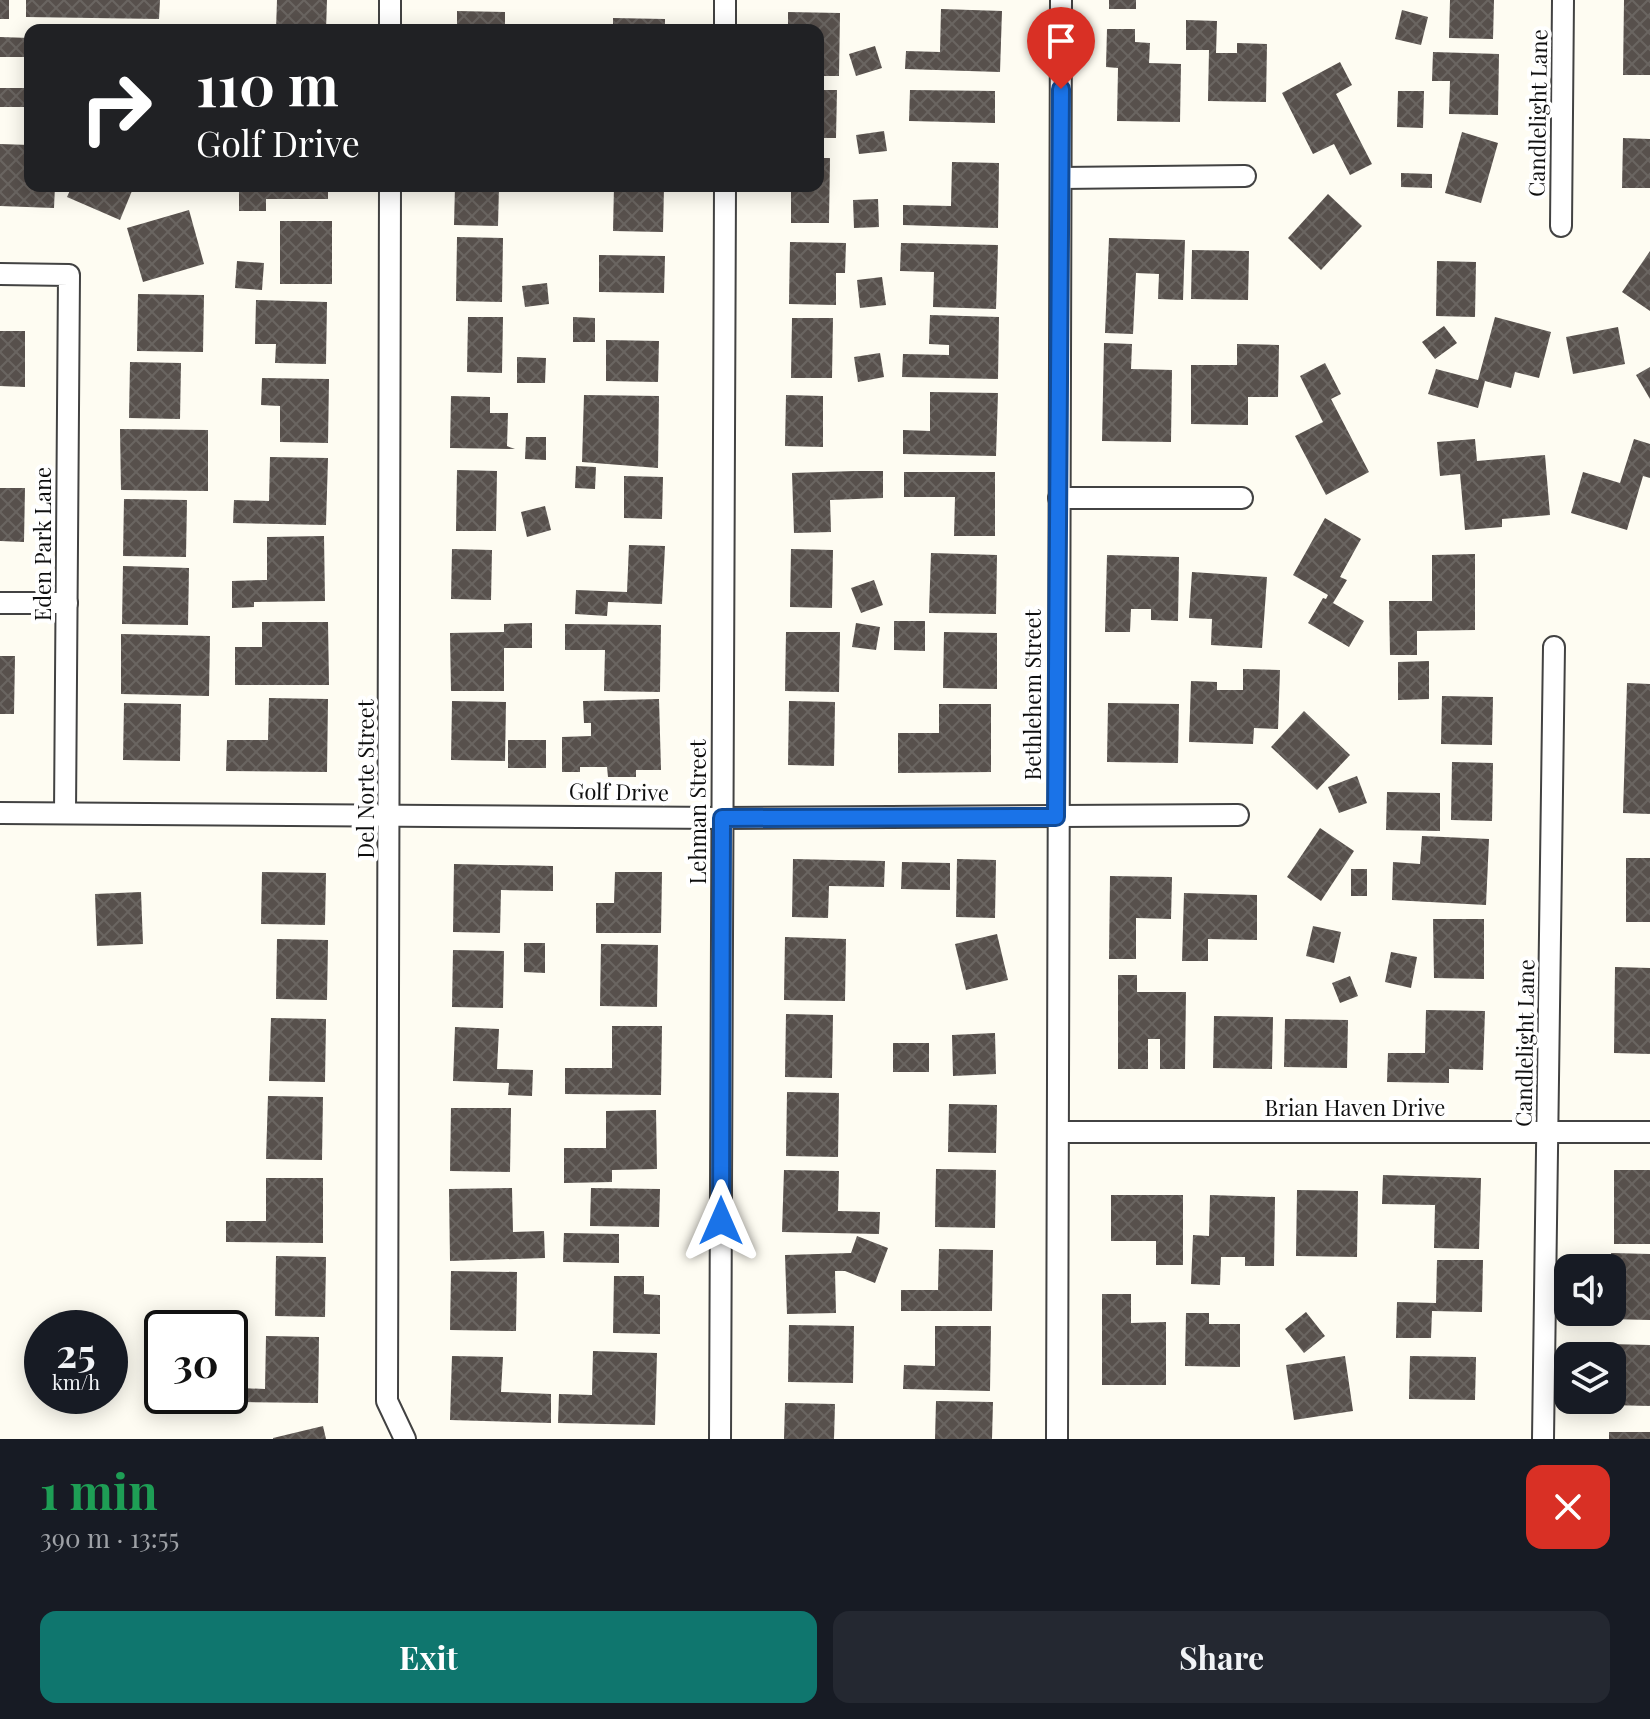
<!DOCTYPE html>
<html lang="en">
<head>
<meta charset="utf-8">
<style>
	body { margin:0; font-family:"Playfair Display",serif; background:#242831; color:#f1f3f6; height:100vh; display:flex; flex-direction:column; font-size:30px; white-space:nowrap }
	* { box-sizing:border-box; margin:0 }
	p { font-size:26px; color:#9ea1a6 }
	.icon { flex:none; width:44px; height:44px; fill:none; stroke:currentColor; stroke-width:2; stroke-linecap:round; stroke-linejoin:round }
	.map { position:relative; height:1439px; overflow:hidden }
	.side { display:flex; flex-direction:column; background:#171b24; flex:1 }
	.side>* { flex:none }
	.guide { position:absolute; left:24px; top:24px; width:800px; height:168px; border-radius:16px; box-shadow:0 4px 20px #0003; background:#202124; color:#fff; overflow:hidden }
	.fabs { position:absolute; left:1554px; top:1254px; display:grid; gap:16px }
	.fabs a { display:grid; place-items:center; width:72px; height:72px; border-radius:16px; background:#171b24; box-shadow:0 4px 20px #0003; font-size:40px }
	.speed { position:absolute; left:24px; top:1310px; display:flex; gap:16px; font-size:40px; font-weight:700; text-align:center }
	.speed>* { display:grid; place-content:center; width:104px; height:104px; border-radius:50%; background:#171b24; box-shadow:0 4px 20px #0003; line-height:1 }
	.speed small { font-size:20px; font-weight:400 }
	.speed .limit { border:4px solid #111; border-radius:12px; background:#fff; color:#111 }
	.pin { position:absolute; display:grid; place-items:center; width:68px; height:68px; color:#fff; margin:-82px -34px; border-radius:50% 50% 50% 0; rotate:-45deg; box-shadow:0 0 8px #0007 }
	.pin .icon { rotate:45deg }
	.me { position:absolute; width:88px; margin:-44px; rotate:0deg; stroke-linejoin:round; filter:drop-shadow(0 0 6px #0008) }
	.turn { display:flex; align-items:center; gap:28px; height:168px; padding:0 40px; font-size:36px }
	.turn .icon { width:104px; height:104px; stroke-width:2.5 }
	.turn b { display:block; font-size:56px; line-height:68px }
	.round { display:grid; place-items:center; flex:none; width:84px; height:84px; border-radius:16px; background:#242831 }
	.summary { display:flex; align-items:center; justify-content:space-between; height:136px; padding:0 40px }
	h1 { font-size:48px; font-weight:700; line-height:60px; color:#1e9e55 }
	.button { display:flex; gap:16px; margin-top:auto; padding:16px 40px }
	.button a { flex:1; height:92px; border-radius:16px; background:#0f766e; color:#fff; font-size:32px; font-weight:700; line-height:92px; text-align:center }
	.button a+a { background:#242831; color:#f1f3f6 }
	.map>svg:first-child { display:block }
	.building { fill:url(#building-cross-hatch) }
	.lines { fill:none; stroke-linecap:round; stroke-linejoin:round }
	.minor-casing { stroke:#424242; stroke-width:24 }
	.minor { stroke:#fff; stroke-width:20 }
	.route-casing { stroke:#114b97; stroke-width:20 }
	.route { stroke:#1a73e8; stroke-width:14 }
	.labels { text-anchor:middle; stroke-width:8; stroke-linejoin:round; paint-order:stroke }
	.street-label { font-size:22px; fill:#0f0f0f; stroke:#fff }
</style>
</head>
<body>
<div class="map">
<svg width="1650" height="1439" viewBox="0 0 1650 1439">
	<defs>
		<pattern id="building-cross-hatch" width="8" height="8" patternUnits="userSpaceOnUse" patternTransform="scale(2)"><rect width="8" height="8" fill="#57504c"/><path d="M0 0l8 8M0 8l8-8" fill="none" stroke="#6a6561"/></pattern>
	</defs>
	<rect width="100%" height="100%" fill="#fefcf2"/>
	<g class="building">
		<rect x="0" y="0" width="9" height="19"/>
		<polygon points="26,0 160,0 159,19 26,17"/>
		<polygon points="277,0 327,0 326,30 276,30"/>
		<rect x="1109" y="0" width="27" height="9"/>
		<polygon points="1450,0 1494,0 1493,39 1449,38"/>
		<polygon points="1624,0 1650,0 1650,75 1623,75"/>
		<polygon points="941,9 1002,11 1000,72 905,69 906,51 940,52"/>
		<polygon points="1402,10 1428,17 1421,45 1395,39"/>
		<polygon points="457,11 505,12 505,30 457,30"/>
		<polygon points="788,12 840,13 839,76 818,76 818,30 788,30"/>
		<polygon points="613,18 665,19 665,30 613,30"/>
		<polygon points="1186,20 1217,21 1216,53 1237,53 1237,43 1267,44 1266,102 1208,101 1209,50 1186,50"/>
		<polygon points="1107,29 1135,29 1135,42 1150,43 1149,63 1181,64 1180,122 1117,121 1118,68 1106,67"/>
		<polygon points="0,37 30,38 30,57 0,57"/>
		<polygon points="875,46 882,68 856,76 849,54"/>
		<polygon points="1433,52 1499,54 1498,115 1449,114 1450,81 1432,81"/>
		<polygon points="1340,62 1352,85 1336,94 1372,164 1350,175 1334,144 1313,154 1282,93"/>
		<rect x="0" y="88" width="30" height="19"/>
		<polygon points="818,90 837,90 836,138 818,138"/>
		<polygon points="910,90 995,91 995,123 909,121"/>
		<polygon points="1398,91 1424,91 1423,128 1397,127"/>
		<polygon points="884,131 887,151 859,154 856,135"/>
		<polygon points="1462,132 1498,143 1481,203 1445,193"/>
		<polygon points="1623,138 1650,139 1650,188 1622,188"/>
		<polygon points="0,144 30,145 30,186 55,186 54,208 0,206"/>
		<polygon points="818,158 830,158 829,223 791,223 791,186 818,186"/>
		<polygon points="952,162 999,163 998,228 903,225 903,205 951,206"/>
		<polygon points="1401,173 1432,174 1432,188 1401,187"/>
		<polygon points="72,186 134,186 120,220 67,197"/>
		<polygon points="239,186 328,186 328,199 266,199 266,211 239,211"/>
		<polygon points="455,186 499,186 498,226 454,225"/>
		<polygon points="614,186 664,186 663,232 613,231"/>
		<polygon points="1328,194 1362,226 1321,270 1288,238"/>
		<polygon points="878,199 879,227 854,228 853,200"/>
		<polygon points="189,210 204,264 143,282 127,228"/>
		<rect x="280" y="221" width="52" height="63"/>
		<polygon points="457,237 503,238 502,302 456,301"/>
		<polygon points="1109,238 1185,240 1183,300 1158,299 1159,274 1136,273 1133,334 1105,333"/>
		<polygon points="790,242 846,243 845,273 836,273 836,305 789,304"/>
		<polygon points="901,243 998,245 996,309 933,307 934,272 900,271"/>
		<polygon points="1192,250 1249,251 1248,300 1191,299"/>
		<polygon points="1650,251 1650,311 1622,292"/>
		<polygon points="599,255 665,256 664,293 599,292"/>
		<polygon points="237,261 264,263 262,290 235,288"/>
		<polygon points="1437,261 1476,262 1475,317 1436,316"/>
		<polygon points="882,277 886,305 860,308 857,280"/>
		<polygon points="547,283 549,304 525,307 522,286"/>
		<polygon points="138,294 204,295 203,352 137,351"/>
		<polygon points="256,300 327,302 326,364 275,363 276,344 255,344"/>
		<polygon points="930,315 999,317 998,379 902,377 903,354 949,355 949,345 929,344"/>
		<polygon points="468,317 503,317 502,373 467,372"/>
		<polygon points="573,317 595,318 595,342 573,342"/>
		<polygon points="1495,317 1551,332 1539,378 1515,372 1511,388 1485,381 1478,408 1428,394 1436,369 1478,380"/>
		<polygon points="792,318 833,318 832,378 791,378"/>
		<polygon points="1444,326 1457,343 1435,359 1422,342"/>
		<polygon points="1618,327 1625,364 1573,374 1566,337"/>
		<polygon points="0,331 25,331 25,387 0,386"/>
		<polygon points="606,340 659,341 658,382 606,381"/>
		<polygon points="1104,343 1132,344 1131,369 1172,370 1171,442 1102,441"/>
		<polygon points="1237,344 1279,345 1278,397 1248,397 1248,425 1191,424 1191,365 1237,365"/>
		<polygon points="880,353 884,377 858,382 854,357"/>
		<polygon points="517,357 546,358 545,383 517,383"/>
		<polygon points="130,362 181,363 180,419 129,418"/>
		<polygon points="1325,363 1341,394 1331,399 1369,472 1326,495 1295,436 1323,422 1300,376"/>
		<polygon points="1650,367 1650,399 1636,375"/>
		<polygon points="262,378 329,379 328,443 280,442 280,406 261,405"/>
		<polygon points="930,392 998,393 996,456 903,454 903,430 930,431"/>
		<polygon points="584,395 659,396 658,468 582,462"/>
		<polygon points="786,395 823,396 823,447 785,446"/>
		<polygon points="451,396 490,397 490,413 508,413 507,446 515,449 450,448"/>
		<polygon points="120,429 208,430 208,491 121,490"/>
		<polygon points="526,437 546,437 546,460 525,459"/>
		<polygon points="1475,439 1477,461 1545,455 1550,515 1502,519 1502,527 1465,530 1460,474 1440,476 1437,442"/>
		<polygon points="1634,439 1650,444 1650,478 1643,476 1627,530 1571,513 1583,472 1620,483"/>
		<polygon points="270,457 328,458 326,525 233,523 234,500 269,501"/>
		<polygon points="576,466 596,467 595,489 575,488"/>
		<polygon points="457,470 497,471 496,531 456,531"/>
		<polygon points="855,471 883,471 883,498 830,500 831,532 794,533 792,473"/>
		<polygon points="904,472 995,472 995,536 954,536 955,497 904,497"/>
		<polygon points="624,476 663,477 662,519 624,518"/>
		<polygon points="0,488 25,488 24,542 0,541"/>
		<polygon points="124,499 187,500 186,557 123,556"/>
		<polygon points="545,506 551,530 527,537 521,512"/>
		<polygon points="1325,518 1361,539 1340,577 1347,580 1333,603 1364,621 1349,647 1308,623 1323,598 1326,599 1328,595 1293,575"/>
		<polygon points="324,536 325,601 254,602 254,607 232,608 232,581 267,580 267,537"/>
		<polygon points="629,545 665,546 662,604 608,602 607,616 575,614 576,590 627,592"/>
		<polygon points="452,549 492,550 491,600 451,599"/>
		<polygon points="791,549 833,550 832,608 790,607"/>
		<polygon points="931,553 997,555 996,614 929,613"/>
		<polygon points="1475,554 1475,630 1417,631 1417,655 1390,655 1389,601 1432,601 1432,555"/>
		<polygon points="1107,555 1179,557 1178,621 1151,620 1151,609 1131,609 1130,632 1105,632"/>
		<polygon points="123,566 189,568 188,625 122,624"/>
		<polygon points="1192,572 1267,577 1262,648 1211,645 1212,619 1189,618"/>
		<polygon points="874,580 883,605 861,613 851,588"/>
		<polygon points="894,621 925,621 925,651 894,650"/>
		<polygon points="262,622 328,622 329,685 235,685 235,647 262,647"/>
		<polygon points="532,623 532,648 504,648 504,691 451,691 450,633 504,632 504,624"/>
		<polygon points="856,623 880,627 876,650 852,647"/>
		<polygon points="565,624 661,625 660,692 604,691 605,650 565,650"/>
		<polygon points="786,632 840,632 839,692 785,691"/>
		<polygon points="944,632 997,633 997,689 943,688"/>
		<polygon points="121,634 210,636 209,696 121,694"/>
		<polygon points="0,656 15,656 14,714 0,714"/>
		<polygon points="1429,661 1429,699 1398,700 1398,662"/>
		<polygon points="1243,669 1280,670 1278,729 1254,728 1253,744 1189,742 1191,681 1217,682 1217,690 1243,690"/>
		<polygon points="1627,683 1650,684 1650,814 1623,813"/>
		<polygon points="1442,696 1493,697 1492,745 1441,744"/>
		<polygon points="269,698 328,699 327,772 226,771 227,740 268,740"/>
		<polygon points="659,699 661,770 636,770 636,777 608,777 607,767 580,767 580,772 562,772 562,737 591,736 591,723 584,723 583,701"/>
		<polygon points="452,701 506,702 505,761 451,760"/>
		<polygon points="789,701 835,702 834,766 788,765"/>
		<polygon points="124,703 181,704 180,761 123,760"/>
		<polygon points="1108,703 1179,704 1178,763 1107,762"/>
		<polygon points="939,704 991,704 991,772 898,773 898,733 939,733"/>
		<polygon points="1304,711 1350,755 1317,790 1271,747"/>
		<rect x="508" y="740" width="38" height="28"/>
		<polygon points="1452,762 1493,763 1492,821 1451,820"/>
		<polygon points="1357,776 1367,803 1339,813 1328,787"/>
		<polygon points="1387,792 1440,793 1440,831 1386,830"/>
		<polygon points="1320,828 1354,851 1321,901 1287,877"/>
		<polygon points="1422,836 1489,839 1486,905 1392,900 1393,862 1420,864"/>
		<rect x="1626" y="858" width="24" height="64"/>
		<polygon points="793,859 885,861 884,887 829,886 828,918 792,917"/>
		<polygon points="957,859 996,860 995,918 956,917"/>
		<polygon points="902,862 950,863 950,890 901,889"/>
		<polygon points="454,864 553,866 553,891 501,890 500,933 453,932"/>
		<rect x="1351" y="869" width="16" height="27"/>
		<polygon points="262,872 326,873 325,925 261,924"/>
		<polygon points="615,872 662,872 661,933 596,933 596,903 614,903"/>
		<polygon points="1110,876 1172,877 1171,919 1136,918 1136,959 1109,959"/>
		<polygon points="141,892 143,944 97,946 95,894"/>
		<polygon points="1184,893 1257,895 1257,940 1208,939 1208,961 1182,961"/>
		<polygon points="1433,919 1484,919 1484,979 1434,978"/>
		<polygon points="1313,926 1341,932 1334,963 1306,956"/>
		<polygon points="997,934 1008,980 966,990 955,944"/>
		<polygon points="785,937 846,939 845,1001 784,1000"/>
		<polygon points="277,939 328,940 327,1000 276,999"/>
		<polygon points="524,943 545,943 545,973 524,972"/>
		<polygon points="601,944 658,945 657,1007 600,1006"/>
		<polygon points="453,950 504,951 503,1008 452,1007"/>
		<polygon points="1391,952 1417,957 1411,988 1385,982"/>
		<polygon points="1615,967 1650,968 1650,1054 1614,1053"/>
		<polygon points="1118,975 1137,975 1137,992 1186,992 1185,1069 1160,1069 1160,1039 1148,1039 1148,1069 1118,1069"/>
		<polygon points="1350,976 1358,996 1340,1003 1332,983"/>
		<polygon points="1426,1010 1485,1011 1483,1070 1449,1069 1449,1083 1387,1082 1388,1053 1425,1053"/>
		<polygon points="786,1014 833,1015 832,1078 785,1077"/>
		<polygon points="1214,1016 1273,1017 1272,1069 1213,1068"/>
		<polygon points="271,1018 326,1019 325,1082 269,1081"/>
		<polygon points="1285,1019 1348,1020 1347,1068 1284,1067"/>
		<polygon points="612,1026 662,1026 661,1095 565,1094 565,1068 612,1068"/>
		<polygon points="455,1027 499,1029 497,1069 533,1070 532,1096 508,1095 509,1083 453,1081"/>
		<polygon points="995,1033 996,1074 953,1076 952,1035"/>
		<rect x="893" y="1043" width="36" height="29"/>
		<polygon points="787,1092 839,1093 838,1157 786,1156"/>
		<polygon points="268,1096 323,1097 322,1160 266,1159"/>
		<polygon points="949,1104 997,1105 996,1153 948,1152"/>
		<polygon points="451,1108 511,1108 510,1172 450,1171"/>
		<polygon points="656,1110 657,1169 612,1170 612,1182 564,1183 564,1148 606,1148 606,1111"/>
		<polygon points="936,1169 996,1170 995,1228 935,1227"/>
		<polygon points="784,1170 839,1171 838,1211 880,1212 879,1234 782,1232"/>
		<rect x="1614" y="1170" width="36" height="74"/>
		<polygon points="1383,1175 1481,1178 1479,1249 1434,1248 1435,1205 1382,1204"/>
		<polygon points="266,1178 323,1178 323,1243 226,1242 226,1221 266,1221"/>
		<polygon points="512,1188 513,1232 544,1231 545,1258 450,1261 449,1189"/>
		<polygon points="591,1188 660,1189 659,1227 590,1226"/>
		<polygon points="1297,1190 1358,1191 1357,1257 1296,1256"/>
		<polygon points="1111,1195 1183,1195 1183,1265 1156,1265 1156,1241 1111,1241"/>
		<polygon points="1210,1195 1275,1197 1274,1266 1245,1266 1245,1257 1221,1257 1220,1285 1191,1284 1193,1235 1209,1236"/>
		<polygon points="564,1233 619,1234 619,1263 563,1262"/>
		<polygon points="857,1236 888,1248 875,1283 845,1271 835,1271 836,1313 787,1314 785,1255 851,1253"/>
		<polygon points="939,1249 993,1250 992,1311 901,1311 901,1290 938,1290"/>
		<polygon points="1611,1253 1650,1254 1650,1320 1610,1319"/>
		<polygon points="276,1256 326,1257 325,1317 275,1316"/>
		<polygon points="1437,1260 1483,1260 1482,1312 1432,1311 1431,1338 1396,1338 1397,1302 1436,1303"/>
		<polygon points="451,1271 517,1272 516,1331 450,1330"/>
		<polygon points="614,1276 644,1276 644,1294 660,1295 660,1334 613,1333"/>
		<polygon points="1102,1294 1131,1294 1131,1323 1166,1322 1166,1385 1102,1385"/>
		<polygon points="1306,1312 1325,1336 1304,1353 1285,1329"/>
		<polygon points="1186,1313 1209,1313 1209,1324 1240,1324 1240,1367 1185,1366"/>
		<polygon points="789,1325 854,1326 853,1383 788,1382"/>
		<polygon points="935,1326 991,1326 990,1391 903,1389 904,1365 935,1366"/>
		<polygon points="266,1336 319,1337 318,1403 241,1402 241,1388 265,1389"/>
		<polygon points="1609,1344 1650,1345 1650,1406 1608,1405 1608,1400 1612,1400"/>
		<polygon points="593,1351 657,1353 655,1425 558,1423 559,1394 592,1395"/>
		<polygon points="452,1356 503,1357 501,1392 551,1394 551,1423 450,1420"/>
		<polygon points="1345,1356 1353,1411 1294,1420 1286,1365"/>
		<polygon points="1410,1356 1476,1357 1475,1400 1409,1399"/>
		<polygon points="936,1401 993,1402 992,1439 935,1439"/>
		<polygon points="785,1403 835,1404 834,1439 784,1439"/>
		<polygon points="323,1426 326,1439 273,1439 273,1438"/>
		<rect x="1609" y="1432" width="41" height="7"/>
	</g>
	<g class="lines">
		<defs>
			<g id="minor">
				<polyline points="390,30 390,0"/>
				<polyline points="725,30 725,0"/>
				<polyline points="1061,178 1245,176"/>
				<polyline points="390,186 387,1401 405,1439"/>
				<polyline points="1561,226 1563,0"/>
				<polyline points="0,274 69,275 65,813"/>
				<polyline points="1059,498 1242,498"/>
				<polyline points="0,603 67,603"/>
				<polyline points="0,813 722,818 1238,815"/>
				<polyline points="1060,1132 1650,1132"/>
				<polyline points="720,1439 725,186"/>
				<polyline points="1057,1439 1061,0"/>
				<polyline points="1543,1439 1554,647"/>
			</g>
		</defs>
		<use href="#minor" class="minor-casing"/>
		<use href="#minor" class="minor"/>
	</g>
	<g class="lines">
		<defs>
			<polyline id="route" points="721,1221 722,818 1056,817 1061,89"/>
		</defs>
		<use href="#route" class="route-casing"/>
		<use href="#route" class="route"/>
	</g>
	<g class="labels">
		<g class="street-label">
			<text transform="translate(1538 113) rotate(-89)" y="8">Candlelight Lane</text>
			<text transform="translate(43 544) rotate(-90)" y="8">Eden Park Lane</text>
			<text transform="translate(1033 695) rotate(-90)" y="8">Bethlehem Street</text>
			<text transform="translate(366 779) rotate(-90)" y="8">Del Norte Street</text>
			<text transform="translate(619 792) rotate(1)" y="8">Golf Drive</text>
			<text transform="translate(698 812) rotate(-90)" y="8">Lehman Street</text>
			<text transform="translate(1525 1043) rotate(-89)" y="8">Candlelight Lane</text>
			<text x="1355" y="1116">Brian Haven Drive</text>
		</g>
	</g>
</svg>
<div class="fabs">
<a><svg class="icon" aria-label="sound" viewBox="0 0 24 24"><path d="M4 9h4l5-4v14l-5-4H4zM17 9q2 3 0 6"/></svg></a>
<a><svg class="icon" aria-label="layers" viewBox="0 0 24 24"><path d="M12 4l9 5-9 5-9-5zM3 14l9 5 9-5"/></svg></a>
</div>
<div class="speed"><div>25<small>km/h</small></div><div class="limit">30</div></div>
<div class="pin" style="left:1061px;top:89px;background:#d93025"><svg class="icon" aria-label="arrive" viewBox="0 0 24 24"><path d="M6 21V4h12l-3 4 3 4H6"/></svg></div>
<svg class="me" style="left:721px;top:1221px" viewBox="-20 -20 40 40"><path d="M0-17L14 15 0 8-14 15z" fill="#1a73e8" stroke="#fff" stroke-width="4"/></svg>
<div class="guide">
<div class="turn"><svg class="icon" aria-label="right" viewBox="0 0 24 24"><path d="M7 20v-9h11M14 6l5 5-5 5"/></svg><div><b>110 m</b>Golf Drive</div></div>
</div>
</div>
<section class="side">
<div class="summary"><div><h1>1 min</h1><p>390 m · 13:55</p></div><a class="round" style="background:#d93025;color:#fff"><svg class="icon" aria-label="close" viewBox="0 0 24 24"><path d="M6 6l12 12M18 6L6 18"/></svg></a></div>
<div class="button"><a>Exit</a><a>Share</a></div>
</section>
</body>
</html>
